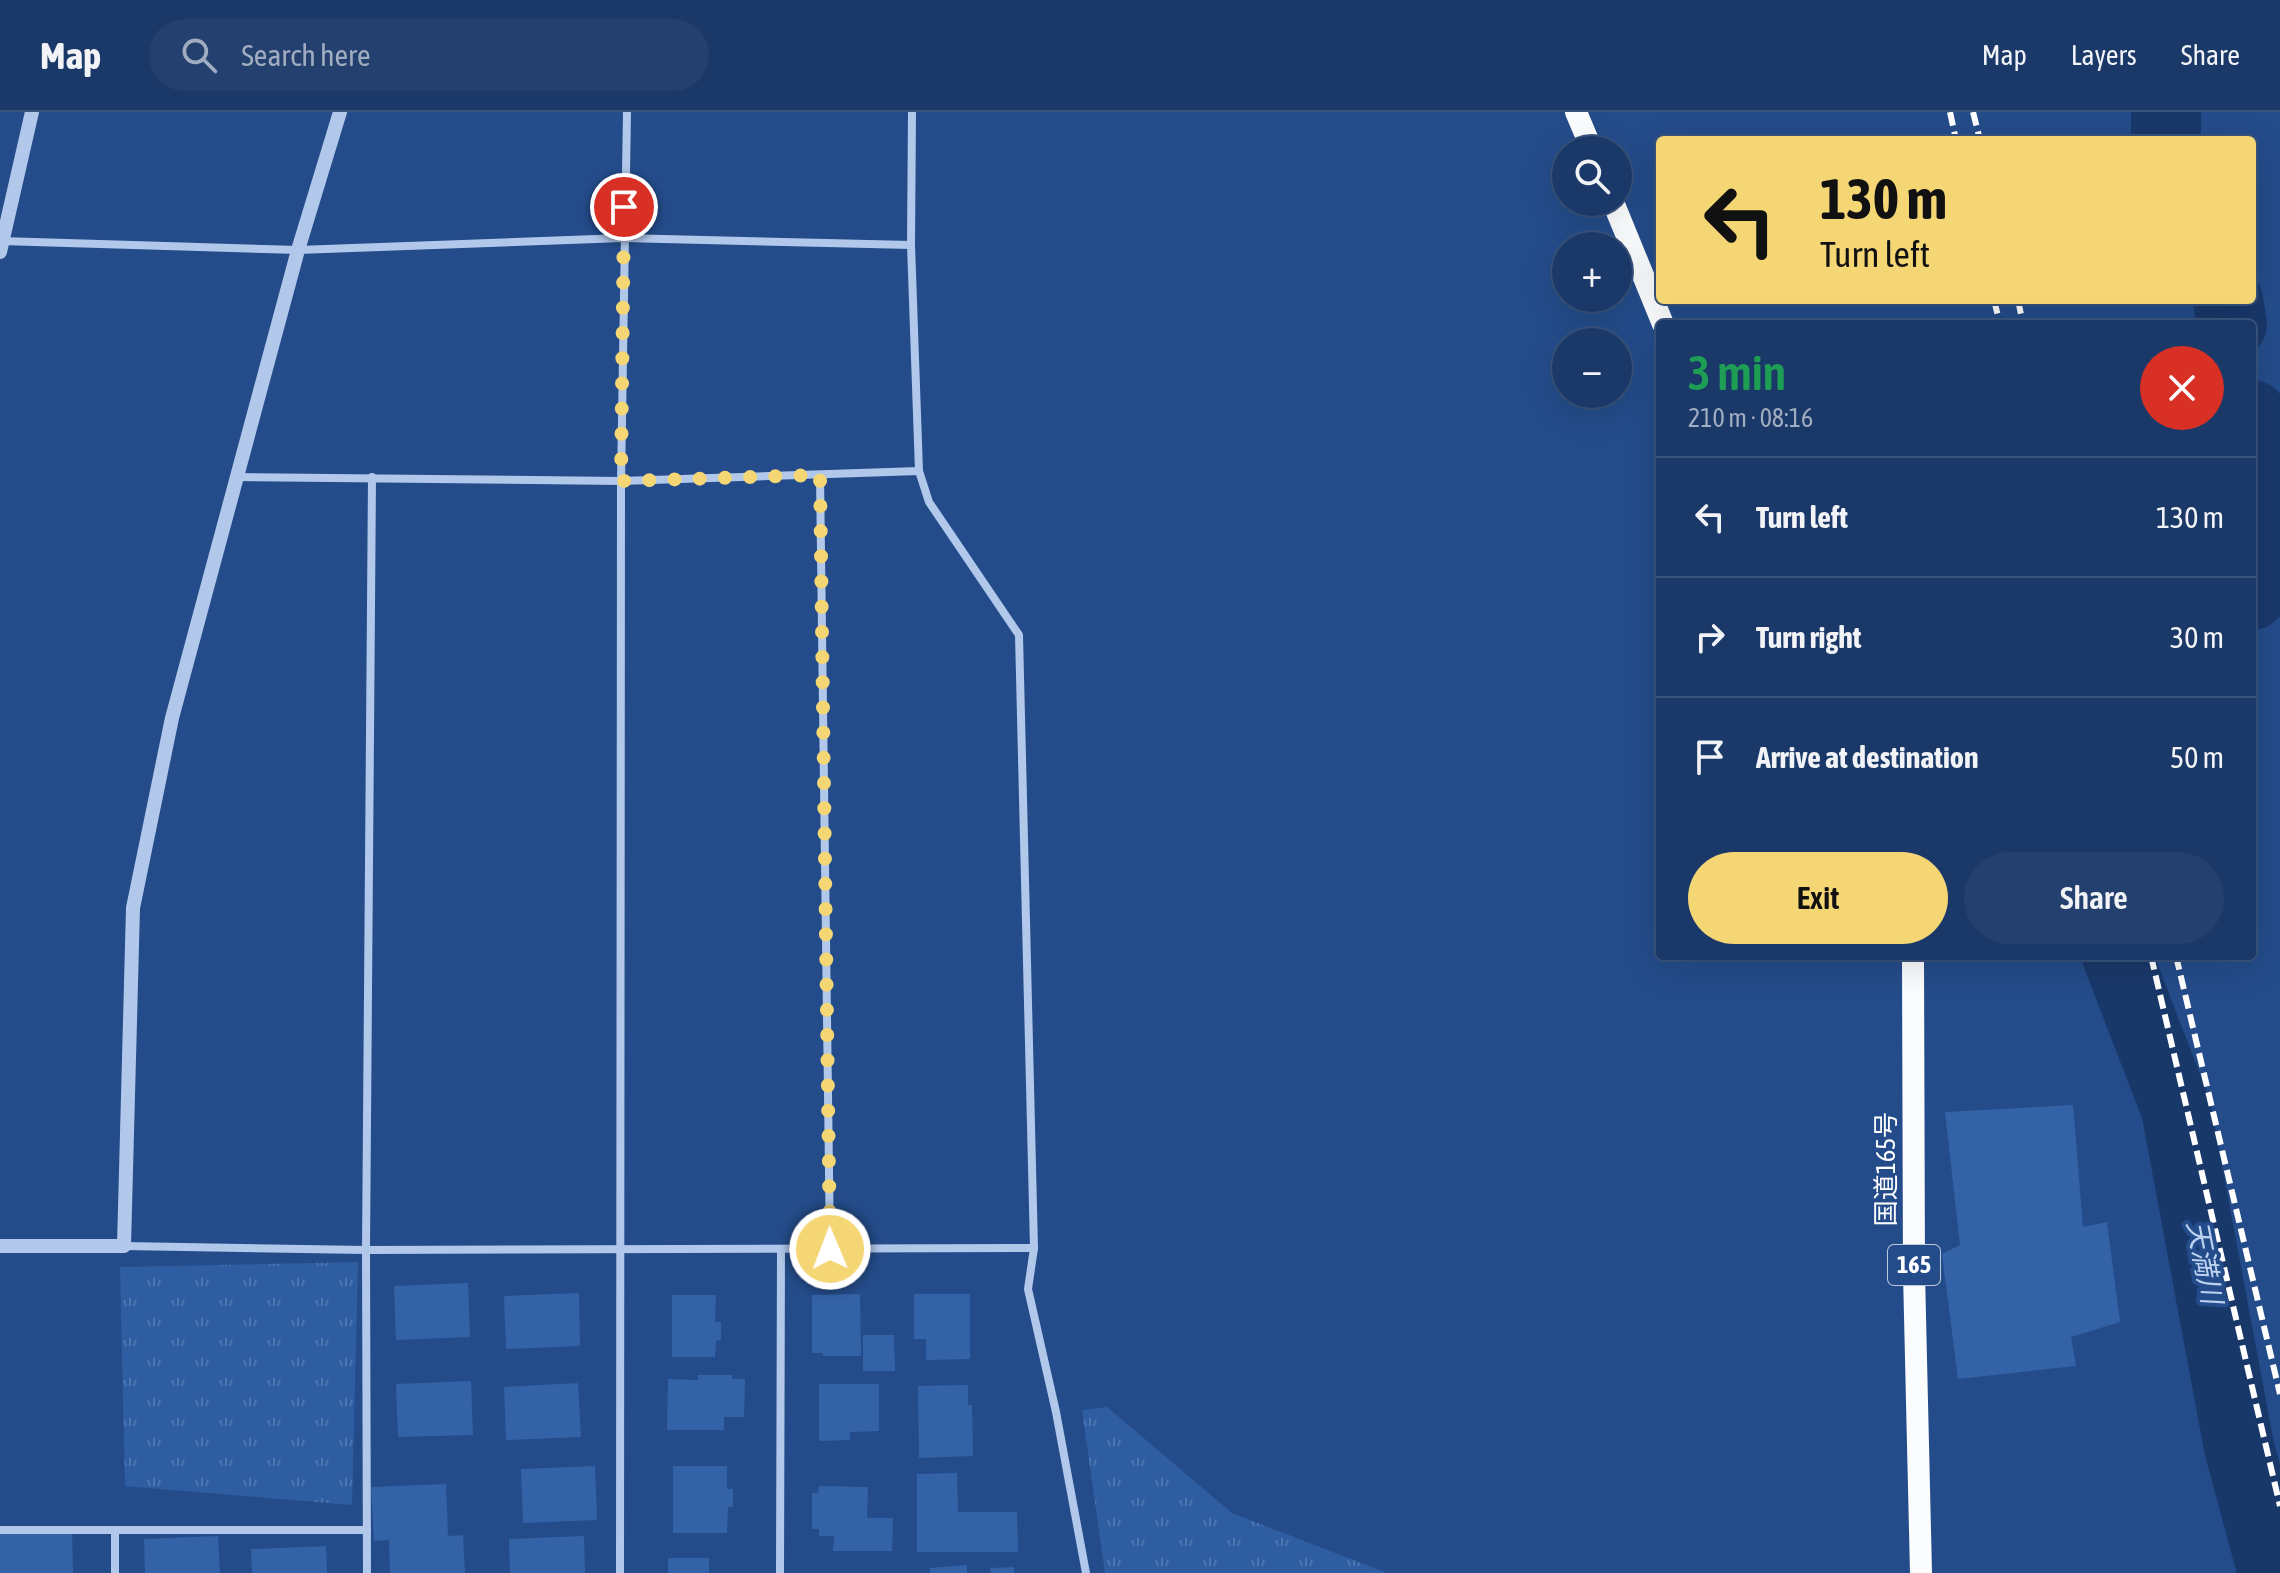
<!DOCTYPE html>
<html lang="en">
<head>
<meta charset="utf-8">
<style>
	body { margin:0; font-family:"Asap Condensed","Noto Sans JP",sans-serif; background:#24406e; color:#f1f3f6; height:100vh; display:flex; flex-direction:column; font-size:30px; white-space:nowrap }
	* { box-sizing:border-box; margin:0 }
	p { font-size:26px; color:#a0acc0 }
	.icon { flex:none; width:44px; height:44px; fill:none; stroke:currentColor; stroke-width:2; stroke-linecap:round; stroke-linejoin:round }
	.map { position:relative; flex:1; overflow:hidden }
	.sheet { position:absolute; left:1656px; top:208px; width:600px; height:640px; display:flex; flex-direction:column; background:#1b3968; border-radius:8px; box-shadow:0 8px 32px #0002,0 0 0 2px #39537c }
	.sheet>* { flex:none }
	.top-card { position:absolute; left:1656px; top:24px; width:600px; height:168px; border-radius:8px; box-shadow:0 8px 32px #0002,0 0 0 2px #39537c; background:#f5d675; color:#111; overflow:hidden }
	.controls { position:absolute; left:1552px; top:24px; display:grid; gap:16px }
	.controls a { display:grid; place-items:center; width:80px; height:80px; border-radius:50%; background:#1b3968; box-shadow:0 8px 32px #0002,0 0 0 2px #39537c; font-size:40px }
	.pin { position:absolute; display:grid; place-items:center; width:68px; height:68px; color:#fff; margin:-34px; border:4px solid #fff; border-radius:50%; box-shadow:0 2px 8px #0007 }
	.me { position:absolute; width:88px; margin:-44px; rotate:359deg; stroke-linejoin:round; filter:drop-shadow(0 0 6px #0008) }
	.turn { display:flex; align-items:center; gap:28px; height:168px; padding:0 32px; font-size:36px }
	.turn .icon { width:104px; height:104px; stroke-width:2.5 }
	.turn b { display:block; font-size:56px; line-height:68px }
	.round { display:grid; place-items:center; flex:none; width:84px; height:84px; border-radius:42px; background:#24406e }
	.summary { display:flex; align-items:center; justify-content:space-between; height:136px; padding:0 32px }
	h1 { font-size:48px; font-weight:600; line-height:60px; color:#1e9e55 }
	.primary-button { display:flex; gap:16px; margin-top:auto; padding:16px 32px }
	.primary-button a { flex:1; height:92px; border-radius:48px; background:#f5d675; color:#111; font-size:32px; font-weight:600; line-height:92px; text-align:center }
	.primary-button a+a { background:#24406e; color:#f1f3f6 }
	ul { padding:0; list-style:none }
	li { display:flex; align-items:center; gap:24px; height:120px; padding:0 32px; border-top:2px solid #39537c }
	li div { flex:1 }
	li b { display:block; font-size:30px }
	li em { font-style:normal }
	header { display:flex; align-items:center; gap:48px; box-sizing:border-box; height:112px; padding:0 40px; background:#1b3968; border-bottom:2px solid #39537c }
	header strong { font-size:38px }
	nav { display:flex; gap:44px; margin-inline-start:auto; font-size:28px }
	.search { width:560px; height:72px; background:#24406e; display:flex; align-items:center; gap:20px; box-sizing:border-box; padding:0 28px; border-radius:44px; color:#a0acc0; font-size:30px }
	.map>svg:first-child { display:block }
	.park { fill:url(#park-tufts) }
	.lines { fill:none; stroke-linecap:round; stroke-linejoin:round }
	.river { stroke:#19386a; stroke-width:70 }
	.building { fill:#3462a7 }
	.minor { stroke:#b1c8ea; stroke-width:8 }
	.tertiary { stroke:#b1c8ea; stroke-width:14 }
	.trunk { stroke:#fafcfe; stroke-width:22 }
	.rail { stroke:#fff; stroke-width:6; stroke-dasharray:14 6; stroke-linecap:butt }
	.route { stroke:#f5d675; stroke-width:14; stroke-dasharray:0 25.2 }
	.labels { text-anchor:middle; stroke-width:8; stroke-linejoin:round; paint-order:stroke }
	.shield { fill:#244c8a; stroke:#bdc9dc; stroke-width:2 }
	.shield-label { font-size:24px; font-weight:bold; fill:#fff }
	.street-label { font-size:26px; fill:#fff; stroke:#244c8a }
	.water-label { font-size:28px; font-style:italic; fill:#bdd2f1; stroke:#244c8a }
</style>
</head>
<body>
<header>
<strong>Map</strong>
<div class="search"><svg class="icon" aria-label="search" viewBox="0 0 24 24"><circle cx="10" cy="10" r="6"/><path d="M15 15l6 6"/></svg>Search here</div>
<nav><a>Map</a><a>Layers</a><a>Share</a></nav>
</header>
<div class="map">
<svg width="2280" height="1461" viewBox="0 0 2280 1461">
	<defs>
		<pattern id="park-tufts" width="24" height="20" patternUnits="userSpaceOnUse" patternTransform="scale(2)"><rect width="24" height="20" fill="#2e5da2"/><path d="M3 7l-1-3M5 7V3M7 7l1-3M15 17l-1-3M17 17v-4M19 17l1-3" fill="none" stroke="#4d75b0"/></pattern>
	</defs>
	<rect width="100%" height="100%" fill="#244c8a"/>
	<g class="park">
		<polygon points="358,1150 352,1393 125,1374 120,1155"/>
		<polygon points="1107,1295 1232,1401 1387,1461 1105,1461 1082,1298"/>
	</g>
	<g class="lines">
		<g class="river">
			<polyline points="2166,0 2166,28"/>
			<polyline points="2228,188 2232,212"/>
			<polyline points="2252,303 2262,327 2266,405 2252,483"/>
			<polyline points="2117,844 2176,997 2239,1335 2273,1461"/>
		</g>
	</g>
	<g class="building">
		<polygon points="2073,993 2083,1115 2107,1110 2120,1210 2071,1225 2076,1254 1958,1267 1942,1142 1960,1133 1945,1000"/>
		<polygon points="468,1171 470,1225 396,1228 394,1174"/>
		<polygon points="579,1181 580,1234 506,1237 504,1184"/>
		<polygon points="860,1182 861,1244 823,1244 823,1241 812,1241 812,1183"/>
		<polygon points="914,1182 970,1182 970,1247 926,1248 926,1227 914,1227"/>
		<polygon points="672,1183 716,1183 715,1210 721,1210 721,1228 716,1229 715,1245 672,1245"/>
		<polygon points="863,1223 894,1223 895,1259 863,1259"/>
		<polygon points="698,1263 733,1263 732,1267 745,1267 744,1305 724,1305 724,1318 667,1318 668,1267 698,1268"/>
		<polygon points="471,1269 473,1323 398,1325 396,1272"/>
		<polygon points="578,1271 581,1325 506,1328 504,1275"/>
		<polygon points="819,1272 879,1272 879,1319 850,1320 850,1328 819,1329"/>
		<polygon points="968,1273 968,1293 972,1293 973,1344 919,1346 918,1274"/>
		<polygon points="595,1354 597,1408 523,1411 521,1357"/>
		<polygon points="673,1354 727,1354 727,1377 733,1377 733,1395 728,1395 727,1421 673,1421"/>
		<polygon points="957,1361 958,1400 1017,1400 1018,1440 917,1440 917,1362"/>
		<polygon points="446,1372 448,1424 463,1423 465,1461 390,1461 389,1428 374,1429 371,1375"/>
		<polygon points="819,1374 868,1375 867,1406 893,1406 892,1439 833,1439 834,1424 819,1424 819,1417 812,1417 812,1381 818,1381"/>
		<polygon points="72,1420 73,1461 0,1461 0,1422"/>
		<polygon points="218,1424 220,1461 145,1461 144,1427"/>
		<polygon points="584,1424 585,1461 510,1461 509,1427"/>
		<polygon points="326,1434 327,1461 252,1461 251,1437"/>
		<rect x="668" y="1446" width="41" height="15"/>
		<polygon points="967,1453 967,1461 930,1461 930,1456"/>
		<polygon points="1014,1455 1014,1461 991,1461 990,1456"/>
	</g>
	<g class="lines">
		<g class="minor">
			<polyline points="912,0 911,133 919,359 929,390 1019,523 1034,1136 1028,1177 1056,1300 1086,1461"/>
			<polyline points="1,129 298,138 623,126 911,133"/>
			<polyline points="820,363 830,1137"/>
			<polyline points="238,365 621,369 919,359"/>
			<polyline points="124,1134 366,1138 1034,1136"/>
			<polyline points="0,1418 367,1418"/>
			<polyline points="115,1461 115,1418"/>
			<polyline points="367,1461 366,1138 372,365"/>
			<polyline points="620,1461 621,369 627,0"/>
			<polyline points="780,1461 781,1139"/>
		</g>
		<g class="tertiary">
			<polyline points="0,140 32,0"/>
			<polyline points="0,1134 124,1134 133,796 172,606 298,138 340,0"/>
		</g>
		<g class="trunk">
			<polyline points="1576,0 1592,38"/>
			<polyline points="1613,90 1663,212"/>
			<polyline points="1913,844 1914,1161 1921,1461"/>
		</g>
		<g class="rail">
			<polyline points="1950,0 1956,28"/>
			<polyline points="1973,0 1980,28"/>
			<polyline points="1994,188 2000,212"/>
			<polyline points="2018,188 2023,212"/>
			<polyline points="2151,844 2280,1394"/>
			<polyline points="2176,844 2280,1282"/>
		</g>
	</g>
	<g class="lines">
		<polyline class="route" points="624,95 621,369 820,363 830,1137"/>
	</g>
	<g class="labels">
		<rect class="shield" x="1888" y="1133" width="52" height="40" rx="6"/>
		<g class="shield-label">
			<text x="1914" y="1161">165</text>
		</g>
		<g class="street-label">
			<text transform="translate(1886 1057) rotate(-90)" y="9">国道165号</text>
		</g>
		<g class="water-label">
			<text transform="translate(2205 1150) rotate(79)" y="10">天満川</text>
		</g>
	</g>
</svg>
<div class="controls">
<a><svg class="icon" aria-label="search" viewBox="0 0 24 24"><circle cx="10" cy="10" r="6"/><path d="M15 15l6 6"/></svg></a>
<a>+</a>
<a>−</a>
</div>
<div class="pin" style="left:624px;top:95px;background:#d93025"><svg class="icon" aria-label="arrive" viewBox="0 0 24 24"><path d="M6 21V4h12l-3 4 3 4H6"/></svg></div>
<svg class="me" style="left:830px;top:1137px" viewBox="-20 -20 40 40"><circle r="17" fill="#f5d675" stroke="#fff" stroke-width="3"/><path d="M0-11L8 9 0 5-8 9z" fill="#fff"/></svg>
<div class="top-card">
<div class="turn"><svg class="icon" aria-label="left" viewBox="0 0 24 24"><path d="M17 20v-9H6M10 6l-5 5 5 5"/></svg><div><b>130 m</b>Turn left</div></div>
</div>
<section class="sheet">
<div class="summary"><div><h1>3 min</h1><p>210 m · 08:16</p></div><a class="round" style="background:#d93025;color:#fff"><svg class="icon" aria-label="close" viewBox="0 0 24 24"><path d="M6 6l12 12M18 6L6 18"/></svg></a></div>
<ul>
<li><svg class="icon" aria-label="left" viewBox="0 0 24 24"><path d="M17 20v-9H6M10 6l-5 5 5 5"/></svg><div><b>Turn left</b></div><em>130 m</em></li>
<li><svg class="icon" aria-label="right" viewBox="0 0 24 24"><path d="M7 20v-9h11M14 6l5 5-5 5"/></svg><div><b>Turn right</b></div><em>30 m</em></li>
<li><svg class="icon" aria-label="arrive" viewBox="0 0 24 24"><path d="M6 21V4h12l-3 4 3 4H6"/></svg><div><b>Arrive at destination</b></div><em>50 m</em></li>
</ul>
<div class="primary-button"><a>Exit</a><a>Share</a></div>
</section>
</div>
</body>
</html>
